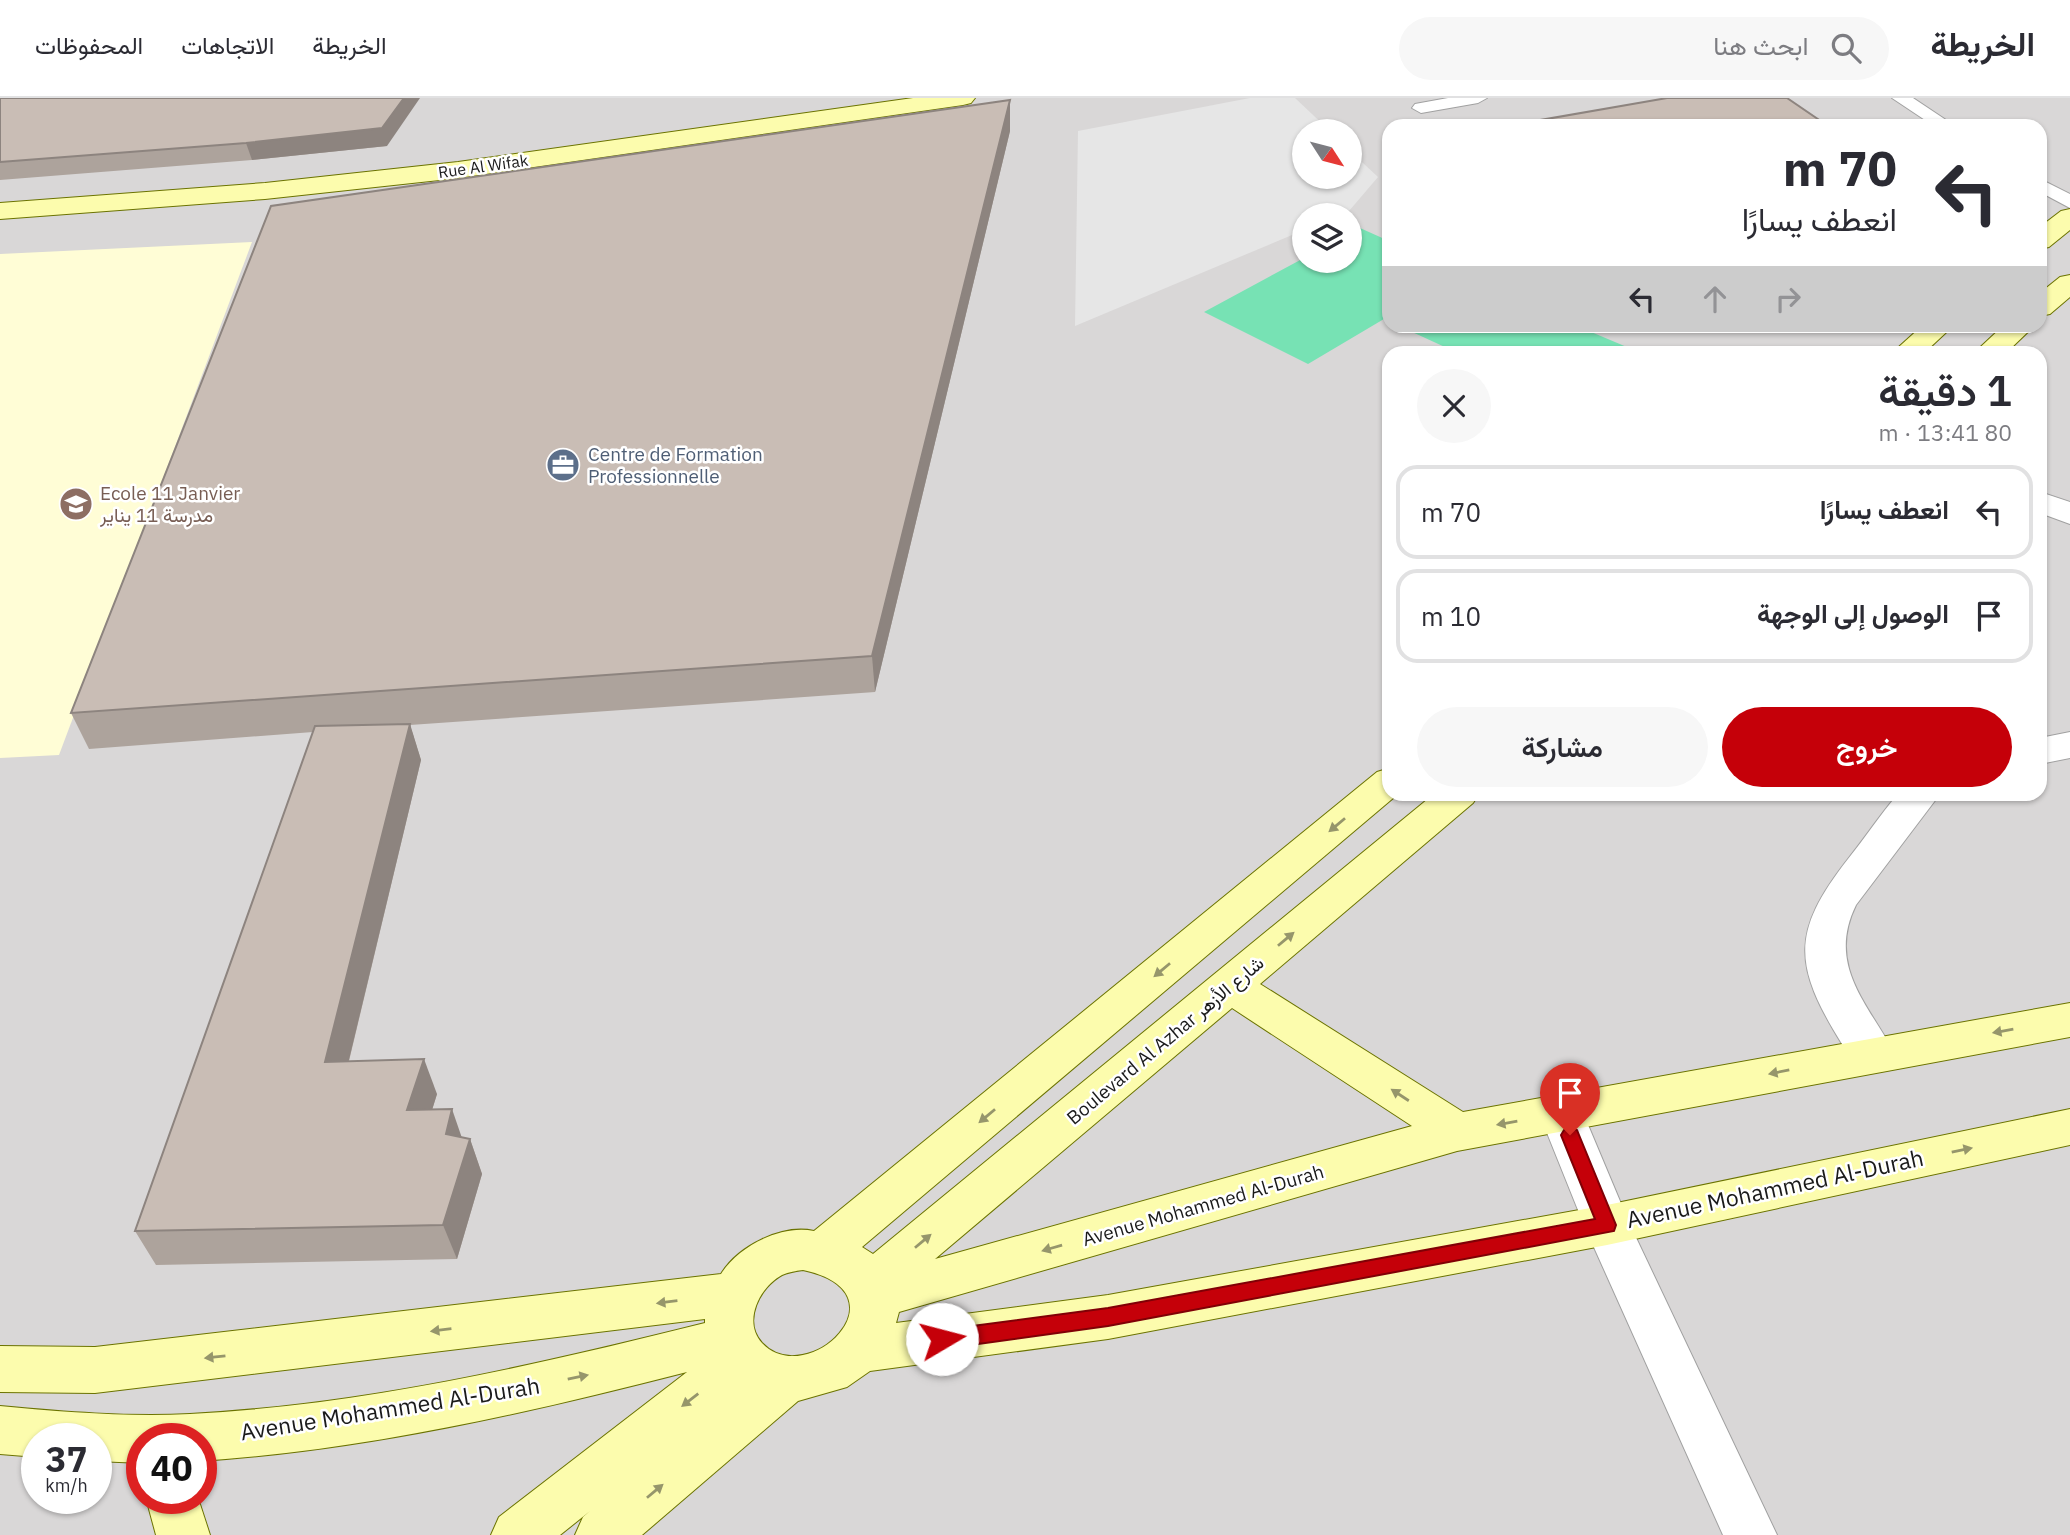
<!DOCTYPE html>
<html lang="ar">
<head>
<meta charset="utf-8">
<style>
	body { margin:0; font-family:"IBM Plex Sans",Vazirmatn,sans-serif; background:#f7f7f7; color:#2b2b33; direction:rtl; height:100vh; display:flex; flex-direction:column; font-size:26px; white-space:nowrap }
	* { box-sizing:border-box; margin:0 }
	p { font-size:23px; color:#7c7c81 }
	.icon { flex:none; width:38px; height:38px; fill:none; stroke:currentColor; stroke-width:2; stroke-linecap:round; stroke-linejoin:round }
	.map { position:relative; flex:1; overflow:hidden; direction:ltr }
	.sheet { position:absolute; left:1382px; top:248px; width:665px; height:455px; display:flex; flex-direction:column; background:#fff; border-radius:21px; box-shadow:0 2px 5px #0004; direction:rtl }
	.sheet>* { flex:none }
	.top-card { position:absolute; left:1382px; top:21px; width:665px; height:214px; border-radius:21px; box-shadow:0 2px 5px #0004; direction:rtl; background:#fff; color:#2b2b33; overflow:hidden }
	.needle { width:46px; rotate:126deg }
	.fabs { position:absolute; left:1292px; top:21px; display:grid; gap:14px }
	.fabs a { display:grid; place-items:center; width:70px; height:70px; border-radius:50%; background:#fff; box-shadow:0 2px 5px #0004; font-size:35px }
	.speed { position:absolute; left:21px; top:1325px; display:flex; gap:14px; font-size:35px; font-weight:700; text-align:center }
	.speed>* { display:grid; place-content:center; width:91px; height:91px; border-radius:50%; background:#fff; box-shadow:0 2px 5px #0004; line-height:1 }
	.speed small { font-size:18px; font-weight:400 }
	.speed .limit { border:10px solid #d22; background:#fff; color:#111 }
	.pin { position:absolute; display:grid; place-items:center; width:60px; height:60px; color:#fff; margin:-72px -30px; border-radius:50% 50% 50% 0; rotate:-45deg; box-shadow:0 0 7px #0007 }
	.pin .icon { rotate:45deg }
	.me { position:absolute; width:77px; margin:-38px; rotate:82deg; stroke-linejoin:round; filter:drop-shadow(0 0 5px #0008) }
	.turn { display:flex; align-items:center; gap:24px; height:147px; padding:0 35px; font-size:32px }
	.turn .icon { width:91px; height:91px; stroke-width:2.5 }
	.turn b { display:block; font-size:49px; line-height:60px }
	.lanes { display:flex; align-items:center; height:66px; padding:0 35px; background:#0003; justify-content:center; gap:35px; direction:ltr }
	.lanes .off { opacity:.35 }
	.round { display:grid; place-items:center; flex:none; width:74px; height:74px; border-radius:37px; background:#f7f7f7 }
	.headline { display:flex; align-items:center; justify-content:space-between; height:119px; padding:0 35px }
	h1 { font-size:42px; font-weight:600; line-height:52px }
	.button { display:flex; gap:14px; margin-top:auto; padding:14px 35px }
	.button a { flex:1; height:80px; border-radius:42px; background:#c50009; color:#fff; font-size:28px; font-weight:600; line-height:80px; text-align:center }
	.button a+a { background:#f7f7f7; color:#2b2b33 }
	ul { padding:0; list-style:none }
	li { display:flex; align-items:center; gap:21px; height:94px; margin:0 14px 10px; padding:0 21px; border:4px solid #e1e1e2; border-radius:21px }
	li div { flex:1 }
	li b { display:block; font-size:26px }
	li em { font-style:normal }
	header { display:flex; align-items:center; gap:42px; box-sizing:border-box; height:98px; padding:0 35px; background:#fff; border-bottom:2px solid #e1e1e2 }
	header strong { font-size:33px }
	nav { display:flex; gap:38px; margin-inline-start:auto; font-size:24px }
	.search { width:490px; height:63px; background:#f7f7f7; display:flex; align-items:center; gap:18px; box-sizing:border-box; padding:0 24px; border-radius:38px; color:#7c7c81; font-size:26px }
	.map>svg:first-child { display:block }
	.residential { fill:#d9d7d7; fill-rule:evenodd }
	.education { fill:#fffdd6 }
	.pitch { fill:#77e2b4 }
	.parking { fill:#e6e6e6 }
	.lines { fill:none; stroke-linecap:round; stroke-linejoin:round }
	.lane-casing { stroke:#a1a1a1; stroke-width:2 }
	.street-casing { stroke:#a1a1a1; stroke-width:2 }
	.secondary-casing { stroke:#6b7300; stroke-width:2 }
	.lane { fill:#fff; fill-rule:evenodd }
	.street { fill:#fff; fill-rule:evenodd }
	.secondary { fill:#fcfcad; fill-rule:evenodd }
	.wall { fill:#ada39c }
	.shaded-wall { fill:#8d847f }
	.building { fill:#c9bdb5; stroke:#8d847f; stroke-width:2 }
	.oneway { fill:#96966b }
	.route { fill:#c50009; stroke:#800006; stroke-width:2 }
	.labels { text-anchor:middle; stroke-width:5; stroke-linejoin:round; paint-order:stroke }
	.far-street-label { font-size:16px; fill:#1a1a1a; stroke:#fff }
	.service-label { font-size:19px; fill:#4e5e75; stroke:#fff; text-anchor:start }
	.education-label { font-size:19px; fill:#785e54; stroke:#fff; text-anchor:start }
	.street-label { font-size:19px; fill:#1a1a1a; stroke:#fff }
	.near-street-label { font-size:23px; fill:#1a1a1a; stroke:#fff }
</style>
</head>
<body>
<header>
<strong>الخريطة</strong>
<div class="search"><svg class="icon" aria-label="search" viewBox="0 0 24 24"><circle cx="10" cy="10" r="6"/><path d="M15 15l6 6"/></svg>ابحث هنا</div>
<nav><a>الخريطة</a><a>الاتجاهات</a><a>المحفوظات</a></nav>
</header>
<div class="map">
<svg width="2070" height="1437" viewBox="0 0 2070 1437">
	<rect width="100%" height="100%" fill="#ede8df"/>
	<path class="residential" d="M0 0H2070V1437H0ZM1390 28H2040V228H1390ZM1304 33H1349V79H1304ZM1304 117H1349V163H1304ZM1390 256H2040V696H1390ZM37 1340H96V1400H37ZM142 1340H201V1400H142Z"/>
	<polygon class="education" points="252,144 59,657 0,660 0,156"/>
	<g class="pitch">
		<polygon points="1360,130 1389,143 1389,218 1308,266 1204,214 1304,160 1304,163 1349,163 1349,136"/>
		<polygon points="1399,228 1577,228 1641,255 1458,255"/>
	</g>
	<polygon class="parking" points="1250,0 1295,0 1330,33 1304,33 1304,79 1349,79 1349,52 1378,79 1349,113 1338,117 1304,117 1304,132 1075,228 1078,33"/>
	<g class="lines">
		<defs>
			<g id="lane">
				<polygon points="1448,0 1487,0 1478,5 1421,15 1412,10 1415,6"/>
				<polygon points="1892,0 1913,0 1955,28 1934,28"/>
				<polygon points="2040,81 2070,96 2070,110 2040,94"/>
			</g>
			<g id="street">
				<polygon points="2040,394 2070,404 2070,426 2040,415"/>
				<polygon points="2070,634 2070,660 2040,666 2040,640"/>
				<path d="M1898 696H1940L1856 807C1826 868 1869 907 1895 956L1888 968C1861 977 1856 967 1842 946 1793 867 1791 834 1848 761 1865 740 1880 717 1898 696Z"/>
				<polygon points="1561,997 1577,1002 1583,1015 1630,1127 1777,1437 1723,1437 1584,1127 1539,1015 1545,1002"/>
			</g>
			<g id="secondary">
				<polygon points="913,0 975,0 971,5 963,7 458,80 265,101 0,121 0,105 265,85 458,64"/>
				<polygon points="2070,111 2070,132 2049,149 2040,151 2040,129 2061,113"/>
				<polygon points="2070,177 2070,199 2050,216 2040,218 2040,195 2060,179"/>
				<polygon points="1922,228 1953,228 1923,256 1891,256"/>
				<polygon points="2003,228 2034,228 2005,256 1973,256"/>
				<path d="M1390 670V696H1398L862 1149 873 1156 1434 696H1479L1473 705 1260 886 1463 1014 2070 905V939L1457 1053 899 1214 896 1225 1108 1197 1607 1107 2070 1011V1047L1607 1147 1108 1241 870 1273 847 1289 798 1303 642 1437H575L583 1419 590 1413 560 1437H491L499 1419 687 1274C528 1315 365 1352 201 1363V1340H142V1365L96 1363V1340H37V1359L0 1356V1308C63 1314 127 1319 190 1316 364 1307 537 1267 705 1225V1221L95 1295 0 1294V1248L95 1249 721 1176C738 1148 782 1126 814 1133L1377 674ZM1232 910 1412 1028 935 1161ZM803 1172C910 1195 807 1293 762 1245 742 1223 760 1189 782 1177 789 1174 796 1173 803 1172Z"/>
				<polygon points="146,1400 198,1400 210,1437 156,1437"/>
			</g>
		</defs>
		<use href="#lane" class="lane-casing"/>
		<use href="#street" class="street-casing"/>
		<use href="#secondary" class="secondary-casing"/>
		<use href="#lane" class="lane"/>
		<use href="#street" class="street"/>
		<use href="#secondary" class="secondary"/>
	</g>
	<g class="wall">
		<polygon points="0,0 387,48 252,62 0,82"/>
		<polygon points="1010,2 1010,33 875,594 410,627 421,662 349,963 437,996 432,1012 462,1040 470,1041 482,1076 457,1161 156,1167 135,1133 313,634 89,651 71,615"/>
	</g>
	<g class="shaded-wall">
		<polygon points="404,0 420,0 387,48 252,62 246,45"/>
		<polygon points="1010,2 1010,33 875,594 872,558"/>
		<polygon points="410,626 421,662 340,999 325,964"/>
		<polygon points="424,961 437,996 421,1047 407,1012"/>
		<polygon points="452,1011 464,1046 446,1036"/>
		<polygon points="470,1041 482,1076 457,1161 443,1127"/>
	</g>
	<g class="building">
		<polygon points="0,0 404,0 382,30 246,45 0,64"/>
		<polygon points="1667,0 1787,0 1828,28 1506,28"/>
		<polygon points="1010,2 872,558 71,615 271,108"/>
		<polygon points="410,626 325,964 424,961 407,1012 452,1011 446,1036 470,1041 443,1127 135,1133 315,628"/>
	</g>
	<defs><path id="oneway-solid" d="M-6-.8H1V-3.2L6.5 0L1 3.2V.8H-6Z" transform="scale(1.75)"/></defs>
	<g class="oneway">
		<use href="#oneway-solid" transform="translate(1337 727) rotate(140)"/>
		<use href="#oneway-solid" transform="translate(1286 841) rotate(-40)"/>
		<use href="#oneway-solid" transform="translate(1162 872) rotate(140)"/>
		<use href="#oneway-solid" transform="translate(2003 933) rotate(170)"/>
		<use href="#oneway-solid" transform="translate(1779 974) rotate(169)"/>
		<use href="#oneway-solid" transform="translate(1400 997) rotate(-147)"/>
		<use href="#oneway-solid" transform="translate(987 1018) rotate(140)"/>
		<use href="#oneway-solid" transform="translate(1507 1025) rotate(170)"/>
		<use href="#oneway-solid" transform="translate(1962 1052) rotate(-12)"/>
		<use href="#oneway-solid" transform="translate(923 1143) rotate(-40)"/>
		<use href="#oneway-solid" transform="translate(1052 1150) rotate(164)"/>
		<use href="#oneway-solid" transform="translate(667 1204) rotate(173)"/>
		<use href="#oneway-solid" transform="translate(441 1232) rotate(173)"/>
		<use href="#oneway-solid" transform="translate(215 1259) rotate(174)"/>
		<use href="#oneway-solid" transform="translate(578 1279) rotate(-12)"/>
		<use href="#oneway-solid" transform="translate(690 1302) rotate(142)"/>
		<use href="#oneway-solid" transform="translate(655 1393) rotate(-40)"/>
	</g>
	<polygon class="route" points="1570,1030 1577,1032 1579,1037 1616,1127 1614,1133 1108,1228 942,1251 935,1248 932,1241 935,1235 942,1232 1108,1210 1595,1121 1561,1037 1564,1032"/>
	<defs>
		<symbol id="office-disc" viewBox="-11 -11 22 22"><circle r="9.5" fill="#5c6f8a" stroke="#fff"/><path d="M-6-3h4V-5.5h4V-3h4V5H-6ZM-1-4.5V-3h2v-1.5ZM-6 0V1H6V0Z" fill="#fff"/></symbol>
		<symbol id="school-disc" viewBox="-11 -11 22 22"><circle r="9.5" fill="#8d6e63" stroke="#fff"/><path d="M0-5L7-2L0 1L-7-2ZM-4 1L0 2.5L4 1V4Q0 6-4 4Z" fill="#fff"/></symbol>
	</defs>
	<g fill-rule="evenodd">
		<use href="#office-disc" x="544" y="348" width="38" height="38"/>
		<use href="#school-disc" x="57" y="387" width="38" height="38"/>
	</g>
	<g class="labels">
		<g class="far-street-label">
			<text transform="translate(483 68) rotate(-8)" y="6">Rue Al Wifak</text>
		</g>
		<g class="service-label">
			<text x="588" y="363">Centre de Formation<tspan x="588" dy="22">Professionnelle</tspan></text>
		</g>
		<g class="education-label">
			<text x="100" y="402">Ecole 11 Janvier<tspan x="100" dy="22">مدرسة 11 يناير</tspan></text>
		</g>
		<g class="street-label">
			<text transform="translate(1165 942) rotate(-40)" y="7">Boulevard Al Azhar شارع الأزهر</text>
			<text transform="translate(1203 1107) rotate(-16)" y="7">Avenue Mohammed Al-Durah</text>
		</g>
		<g class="near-street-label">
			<text transform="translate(1775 1091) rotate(-12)" y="8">Avenue Mohammed Al-Durah</text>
			<text transform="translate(390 1311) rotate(-9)" y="8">Avenue Mohammed Al-Durah</text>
		</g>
	</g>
</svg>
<div class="fabs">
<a><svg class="needle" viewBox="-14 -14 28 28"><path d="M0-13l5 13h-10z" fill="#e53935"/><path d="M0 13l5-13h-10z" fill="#7c7c81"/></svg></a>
<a><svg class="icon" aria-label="layers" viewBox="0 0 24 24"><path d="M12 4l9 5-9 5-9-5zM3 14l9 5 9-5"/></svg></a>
</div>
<div class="speed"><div>37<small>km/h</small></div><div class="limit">40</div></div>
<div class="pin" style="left:1570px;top:1037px;background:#d93025"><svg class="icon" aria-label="arrive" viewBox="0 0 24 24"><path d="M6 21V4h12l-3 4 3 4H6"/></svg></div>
<svg class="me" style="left:942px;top:1241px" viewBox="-20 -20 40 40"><circle r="19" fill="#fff"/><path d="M0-13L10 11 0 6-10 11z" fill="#c50009"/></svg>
<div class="top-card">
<div class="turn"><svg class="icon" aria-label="left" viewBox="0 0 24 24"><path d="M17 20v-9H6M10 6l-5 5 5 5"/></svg><div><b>70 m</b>انعطف يسارًا</div></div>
<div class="lanes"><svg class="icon" aria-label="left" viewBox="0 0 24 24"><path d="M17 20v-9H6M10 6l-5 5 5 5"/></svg><svg class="icon off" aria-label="ahead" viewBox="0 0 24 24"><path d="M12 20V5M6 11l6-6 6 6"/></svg><svg class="icon off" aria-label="right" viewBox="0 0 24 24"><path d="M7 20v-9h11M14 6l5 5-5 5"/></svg></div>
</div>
<section class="sheet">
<div class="headline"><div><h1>1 دقيقة</h1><p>80 m · 13:41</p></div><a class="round"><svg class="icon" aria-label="close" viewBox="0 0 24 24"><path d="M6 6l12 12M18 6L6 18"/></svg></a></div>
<ul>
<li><svg class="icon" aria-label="left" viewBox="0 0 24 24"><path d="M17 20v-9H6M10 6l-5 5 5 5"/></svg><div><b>انعطف يسارًا</b></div><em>70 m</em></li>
<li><svg class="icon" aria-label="arrive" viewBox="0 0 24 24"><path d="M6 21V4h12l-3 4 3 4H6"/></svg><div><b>الوصول إلى الوجهة</b></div><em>10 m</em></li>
</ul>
<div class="button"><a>خروج</a><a>مشاركة</a></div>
</section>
</div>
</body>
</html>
